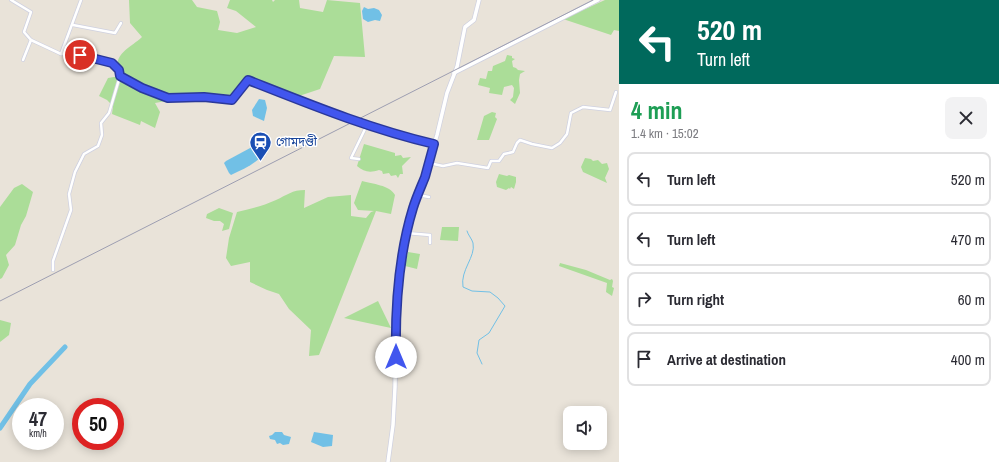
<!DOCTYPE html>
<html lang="en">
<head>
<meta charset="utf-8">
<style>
	body { margin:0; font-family:"Archivo Narrow","Noto Sans Bengali",sans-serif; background:#f2f2f3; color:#2b2b33; height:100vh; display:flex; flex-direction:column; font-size:15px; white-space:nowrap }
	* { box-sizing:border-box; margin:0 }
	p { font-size:13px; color:#7c7c81 }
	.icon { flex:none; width:22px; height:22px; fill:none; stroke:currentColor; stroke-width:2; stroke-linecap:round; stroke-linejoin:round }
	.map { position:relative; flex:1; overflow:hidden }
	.drawer { display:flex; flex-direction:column; background:#fff; width:380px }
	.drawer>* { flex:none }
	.banner { background:#00695c; color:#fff; overflow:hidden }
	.fabs { position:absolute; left:563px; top:406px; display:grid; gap:8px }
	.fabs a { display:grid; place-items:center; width:44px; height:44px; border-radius:8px; background:#fff; box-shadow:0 2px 10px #0003; font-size:20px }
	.speed { position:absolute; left:12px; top:398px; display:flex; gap:8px; font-size:20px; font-weight:700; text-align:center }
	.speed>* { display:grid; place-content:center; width:52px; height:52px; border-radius:50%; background:#fff; box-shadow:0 2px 10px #0003; line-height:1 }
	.speed small { font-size:10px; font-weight:400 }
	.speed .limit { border:6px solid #d22; background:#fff; color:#111 }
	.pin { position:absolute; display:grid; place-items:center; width:34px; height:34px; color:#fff; margin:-17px; border:2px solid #fff; border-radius:50%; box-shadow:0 1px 4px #0007 }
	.me { position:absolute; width:44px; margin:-22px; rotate:0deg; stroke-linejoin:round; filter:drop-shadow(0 0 3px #0008) }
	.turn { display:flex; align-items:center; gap:14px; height:84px; padding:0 12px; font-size:18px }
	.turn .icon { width:52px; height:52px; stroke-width:2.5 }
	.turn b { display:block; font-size:28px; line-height:34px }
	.round { display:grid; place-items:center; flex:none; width:42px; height:42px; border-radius:8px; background:#f2f2f3 }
	.summary { display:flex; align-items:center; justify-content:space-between; height:68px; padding:0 12px }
	h1 { font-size:24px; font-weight:700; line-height:30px; color:#1e9e55 }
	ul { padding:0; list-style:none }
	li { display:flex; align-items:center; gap:12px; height:54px; margin:0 8px 6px; padding:0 4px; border:2px solid #e1e1e2; border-radius:8px }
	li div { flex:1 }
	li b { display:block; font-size:15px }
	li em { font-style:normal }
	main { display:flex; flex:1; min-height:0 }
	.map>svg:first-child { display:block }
	.green { fill:#abdd98 }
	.water { fill:#71c0e6 }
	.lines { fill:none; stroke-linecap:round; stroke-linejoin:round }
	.stream { stroke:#71c0e6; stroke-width:1 }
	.river { stroke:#71c0e6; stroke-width:5 }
	.street-casing { stroke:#cfd1e0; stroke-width:4 }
	.secondary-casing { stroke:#cfd1e0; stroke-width:5 }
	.street { stroke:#fff; stroke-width:2.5 }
	.secondary { stroke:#fff; stroke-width:3.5 }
	.rail { stroke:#9d9eb1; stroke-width:1 }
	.route-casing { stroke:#2a389b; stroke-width:10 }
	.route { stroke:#4156ee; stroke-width:7 }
	.labels { text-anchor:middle; stroke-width:3; stroke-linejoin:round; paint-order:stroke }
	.transit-label { font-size:12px; fill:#164399; stroke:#fff; text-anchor:start }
</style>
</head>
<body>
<main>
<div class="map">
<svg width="619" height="462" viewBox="0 0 619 462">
	<rect width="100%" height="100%" fill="#e9e3d9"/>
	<g class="green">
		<path d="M129 0H192L197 7 217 11 220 22 218 30 237 33 256 27 236 11 227 8 230 0H272L273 2 275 0H299L300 8 323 12 327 0 360 3 365 57 334 56 320 89 299 96 248 80 232 99 168 98 166 101 155 103 160 112 155 128 141 121 140 125 112 114 113 106 107 100 99 96 108 78 120 76C111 54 128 50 142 37L130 23Z"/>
		<polygon points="605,0 619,0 619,31 614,30 611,35 563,19"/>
		<polygon points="507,55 512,56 512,58 515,59 512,61 513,67 516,68 518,70 525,71 520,74 519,80 520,93 515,104 510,100 513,97 514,88 512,85 504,87 502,95 489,93 490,88 478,85 480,78 486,79 488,71 492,71 493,66 505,61"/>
		<polygon points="492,112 496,113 495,117 497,119 489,140 477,140 484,116"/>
		<path d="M364 144 395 153V156L401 155 403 158 411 157 402 166 403 174H400L398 178 396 175 391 176 389 173 383 174 382 171 379 170C370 173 364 172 357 166Z"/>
		<polygon points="585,158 591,159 593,161 598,160 602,164 607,163 609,169 605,178 607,183 583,172 581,167"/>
		<polygon points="499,174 507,176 509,175 516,177 516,182 514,189 511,187 510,189 509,188 506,190 497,187 496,182"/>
		<path d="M362 181C372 184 390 185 395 195L391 214 376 211 319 355 309 356 311 330 289 309 279 294 267 290 250 282V262L231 266 226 258 229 238 237 212C250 209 263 206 276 200 287 195 292 190 305 190L304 208 328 197 351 195V216L366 218 371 212 374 211 358 210 354 203Z"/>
		<polygon points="22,184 33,192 26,216 21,225 15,245 6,255 9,265 2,278 0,279 0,207 14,188"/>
		<polygon points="219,208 233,213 229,229 222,231 224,224 220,221 214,221 206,218 207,214"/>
		<polygon points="442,227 459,227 458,241 440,240"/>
		<polygon points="408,252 420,254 417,269 405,266"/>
		<polygon points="560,263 586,270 610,280 612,279 613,281 612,287 614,288 612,296 606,292 607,283 559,266"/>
		<polygon points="378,301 391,328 344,318"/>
		<polygon points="0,320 11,323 9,335 0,342"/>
	</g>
	<g class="water">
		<polygon points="364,7 368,9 374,8 379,10 382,15 380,21 375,20 368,22 363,19 362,11"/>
		<polygon points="259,99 265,100 267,108 264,121 253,116 252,110"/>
		<path d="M252 147 258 151 261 157C253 165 242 170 231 175L229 173 224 163 226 161Z"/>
		<polygon points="275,432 282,432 284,435 291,437 289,444 283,445 280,443 277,444 275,440 270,439 269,436 272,435"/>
		<polygon points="314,432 333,435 332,446 323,447 311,442"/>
	</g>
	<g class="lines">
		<path class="stream" d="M467 231C468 235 472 239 473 243 476 257 460 270 463 287L472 291 490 292 498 298 505 306 489 333 479 340 477 353 482 364"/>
		<polyline class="river" points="0,428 30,384 65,347"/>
		<defs>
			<g id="street">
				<polyline points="11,0 31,12 24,32 31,40 61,54 80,55 112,63 119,70 120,76 142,89 168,98 204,97 232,99 248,80 354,121 397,136 434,145"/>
				<polyline points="73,25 115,33 121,23"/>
				<polyline points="61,54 81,0"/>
				<polyline points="23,60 31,40"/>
				<polyline points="359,159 351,158 367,125"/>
				<polyline points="429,163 443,166 457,163 488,168 491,161 499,161 504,154 513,152 517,143 520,140 532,144 552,148 560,143 567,134 571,113 583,107 610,110 616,92"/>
				<polyline points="418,195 429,197"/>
				<polyline points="406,233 430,235 430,243"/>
				<polyline points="53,270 53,261 71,210 69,194 75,172 84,154 98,146 102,135 101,123 109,113 120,76"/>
			</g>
			<g id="secondary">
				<polyline points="454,73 598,0"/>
				<polyline points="388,462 393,425 395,387 396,317 398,280 406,233 413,207 425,175 437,135 447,93 457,67 465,27 474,20 479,0"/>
			</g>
		</defs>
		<use href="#street" class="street-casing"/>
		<use href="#secondary" class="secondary-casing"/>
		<use href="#street" class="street"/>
		<use href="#secondary" class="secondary"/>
		<polyline class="rail" points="0,301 593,0"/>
	</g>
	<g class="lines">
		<defs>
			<path id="route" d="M80 55 112 63 119 70 120 76 142 88 168 98 204 97 232 100 248 80C309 104 370 129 434 144 431 155 428 166 425 177 421 187 416 198 413 208 398 257 395 307 396 357"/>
		</defs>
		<use href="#route" class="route-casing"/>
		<use href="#route" class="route"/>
	</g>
	<defs>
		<symbol id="station-pin" viewBox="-11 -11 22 30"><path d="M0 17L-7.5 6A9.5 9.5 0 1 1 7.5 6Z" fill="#1a4fb4" stroke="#fff"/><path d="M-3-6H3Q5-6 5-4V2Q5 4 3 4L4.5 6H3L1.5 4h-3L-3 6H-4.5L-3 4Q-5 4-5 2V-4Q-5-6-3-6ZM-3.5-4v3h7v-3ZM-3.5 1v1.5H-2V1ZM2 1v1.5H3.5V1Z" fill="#fff"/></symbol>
	</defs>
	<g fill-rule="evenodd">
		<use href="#station-pin" x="248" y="130" width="25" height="34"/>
	</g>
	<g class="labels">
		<g class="transit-label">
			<text x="276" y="146">গোমদণ্ডী</text>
		</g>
	</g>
</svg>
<div class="fabs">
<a><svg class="icon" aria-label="sound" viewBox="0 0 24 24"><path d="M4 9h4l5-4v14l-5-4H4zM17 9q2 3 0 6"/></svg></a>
</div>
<div class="speed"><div>47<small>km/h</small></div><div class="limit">50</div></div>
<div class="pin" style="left:80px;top:55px;background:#d93025"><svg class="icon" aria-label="arrive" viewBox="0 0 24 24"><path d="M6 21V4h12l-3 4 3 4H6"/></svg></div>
<svg class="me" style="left:396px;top:357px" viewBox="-20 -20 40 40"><circle r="19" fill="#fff"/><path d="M0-13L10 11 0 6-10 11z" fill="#4156ee"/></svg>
</div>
<section class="drawer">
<div class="banner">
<div class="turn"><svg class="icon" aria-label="left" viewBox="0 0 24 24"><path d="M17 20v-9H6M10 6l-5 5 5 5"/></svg><div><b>520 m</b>Turn left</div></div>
</div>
<div class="summary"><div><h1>4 min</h1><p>1.4 km · 15:02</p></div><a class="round"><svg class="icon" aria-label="close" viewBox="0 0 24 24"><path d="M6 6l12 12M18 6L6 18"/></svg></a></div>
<ul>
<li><svg class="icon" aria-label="left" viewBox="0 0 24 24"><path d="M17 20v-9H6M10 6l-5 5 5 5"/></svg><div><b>Turn left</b></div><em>520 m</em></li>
<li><svg class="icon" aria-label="left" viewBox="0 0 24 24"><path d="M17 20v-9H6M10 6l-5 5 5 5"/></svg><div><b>Turn left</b></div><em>470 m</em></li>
<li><svg class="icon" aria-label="right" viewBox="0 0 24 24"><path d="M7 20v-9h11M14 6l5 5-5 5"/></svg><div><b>Turn right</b></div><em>60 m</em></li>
<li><svg class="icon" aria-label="arrive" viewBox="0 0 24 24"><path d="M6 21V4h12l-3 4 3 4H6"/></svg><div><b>Arrive at destination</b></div><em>400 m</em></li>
</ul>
</section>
</main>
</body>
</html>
